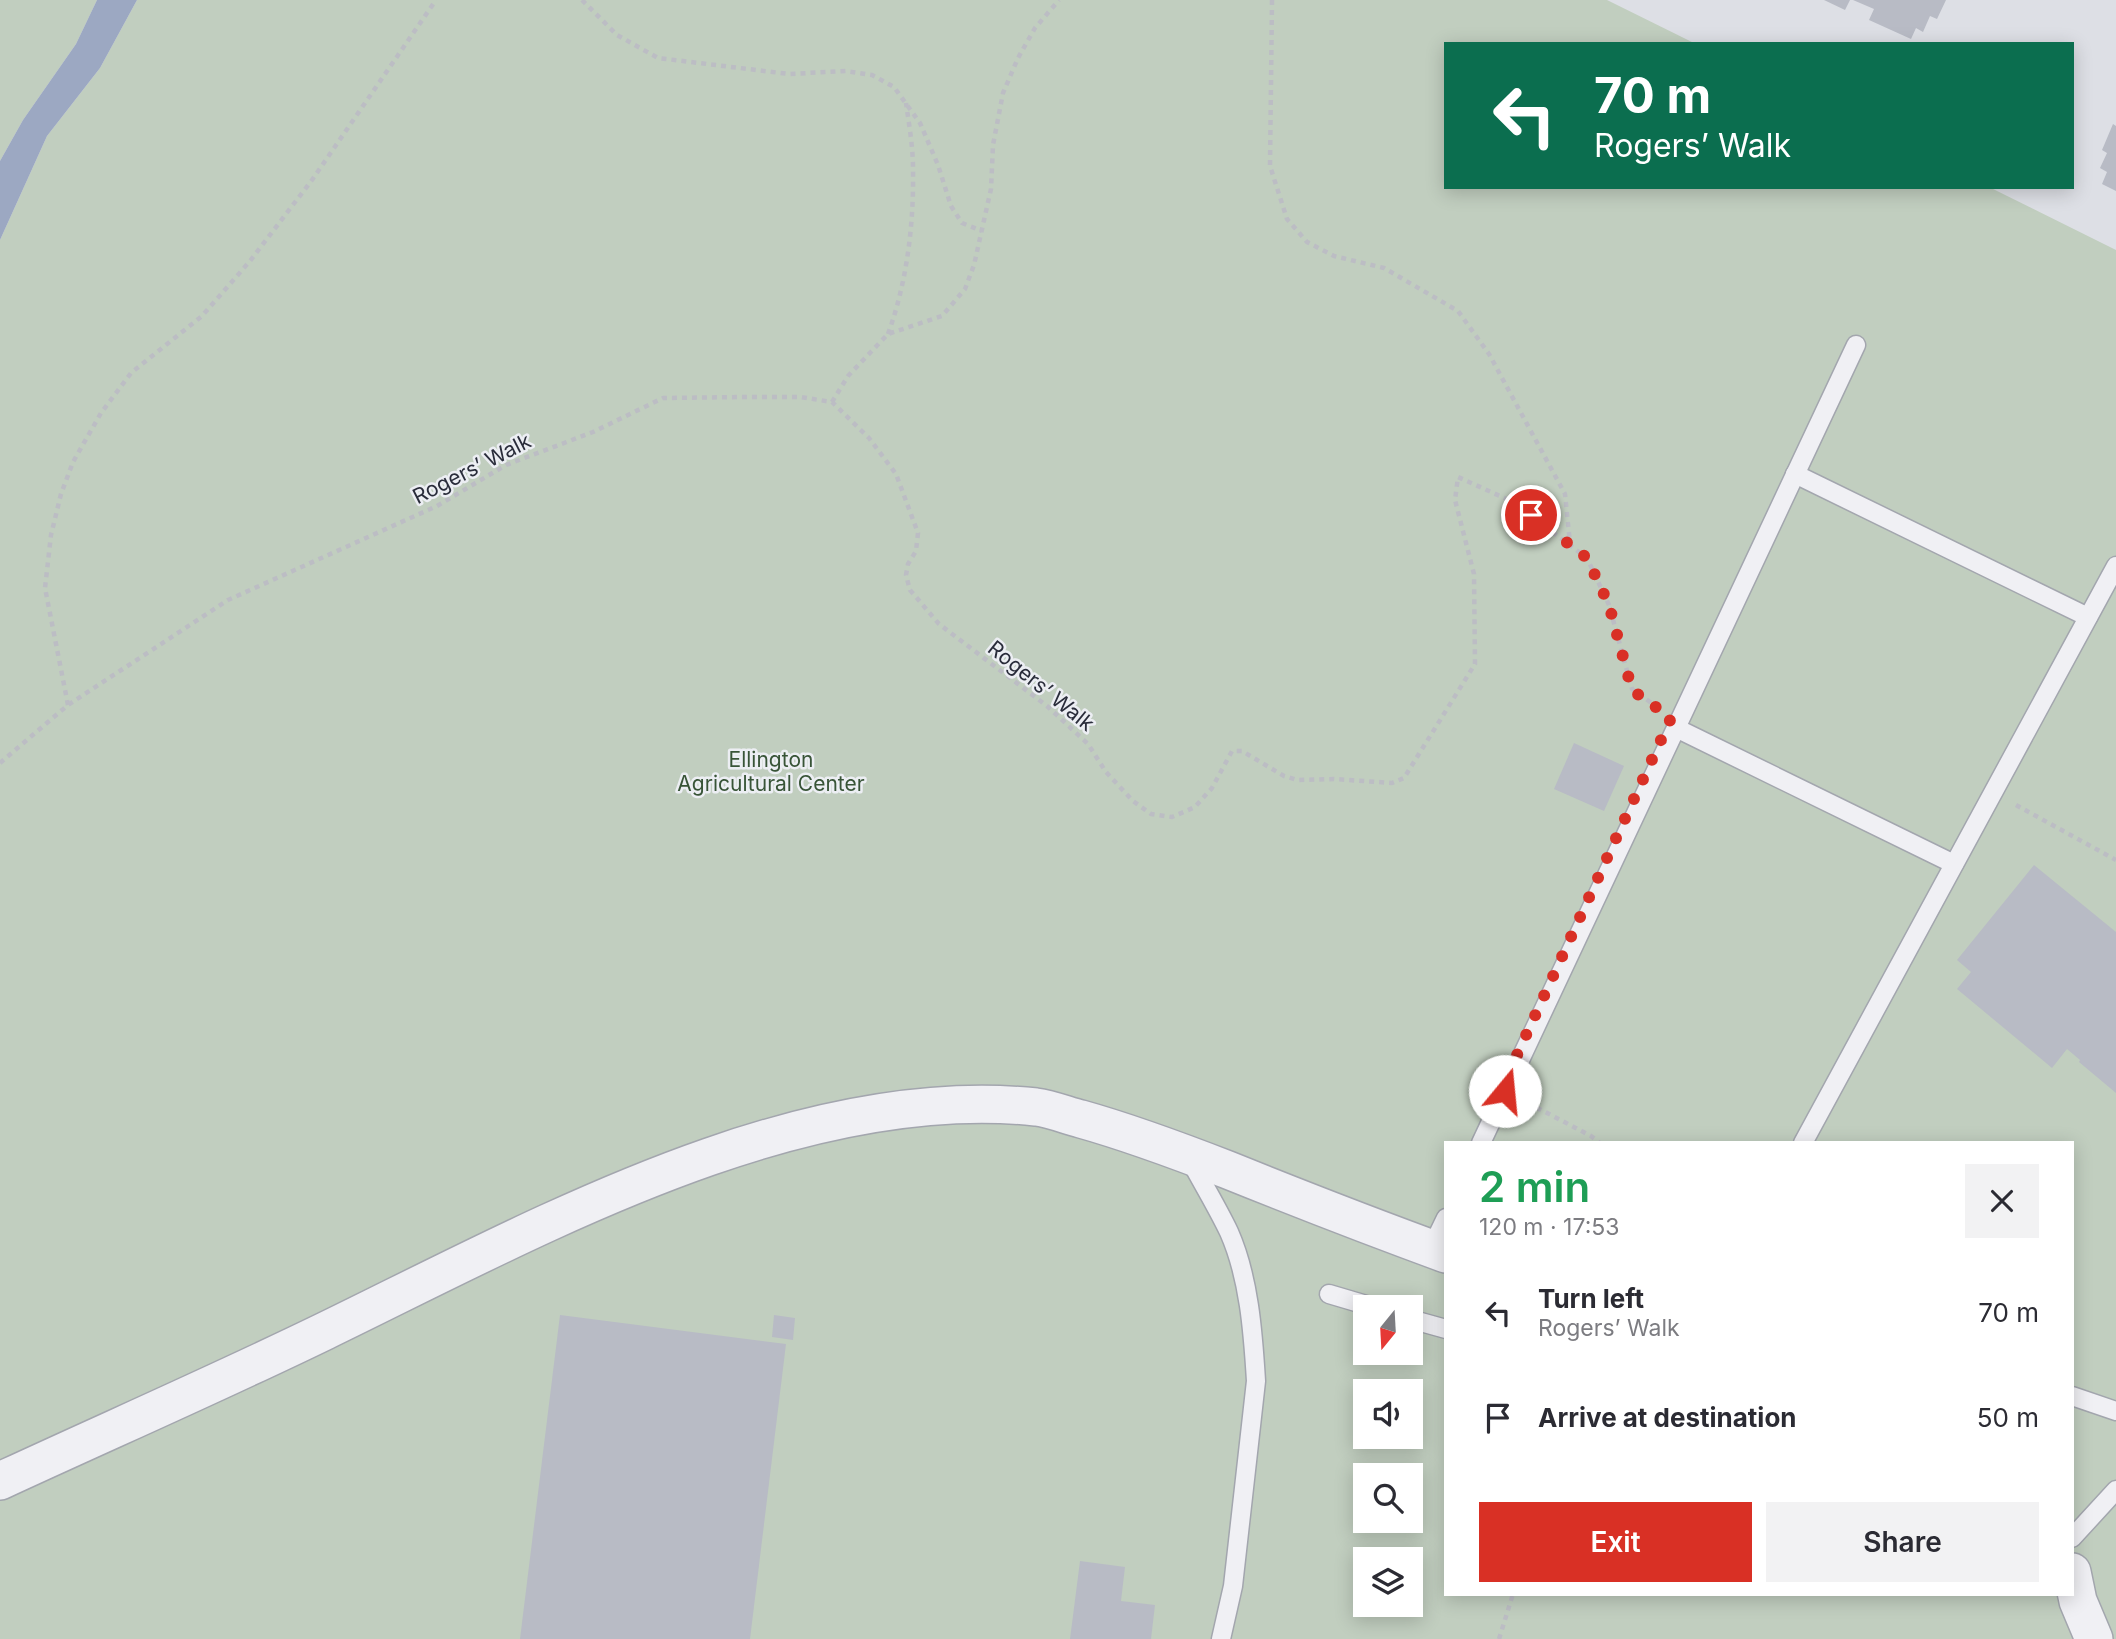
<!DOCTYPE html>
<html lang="en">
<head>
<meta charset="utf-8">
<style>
	body { margin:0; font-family:Inter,sans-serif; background:#f2f2f3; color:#2b2b33; height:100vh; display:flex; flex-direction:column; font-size:26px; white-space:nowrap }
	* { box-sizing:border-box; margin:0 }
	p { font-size:23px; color:#7c7c81 }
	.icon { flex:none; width:38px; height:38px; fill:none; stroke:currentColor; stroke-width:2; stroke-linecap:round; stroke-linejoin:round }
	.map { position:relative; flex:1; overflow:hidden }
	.side { position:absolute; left:1444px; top:1141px; width:630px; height:455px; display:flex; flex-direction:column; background:#fff; border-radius:0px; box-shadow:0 4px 18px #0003 }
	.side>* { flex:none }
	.guide { position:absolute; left:1444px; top:42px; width:630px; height:147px; border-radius:0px; box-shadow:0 4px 18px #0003; background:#0b6e4f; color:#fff; overflow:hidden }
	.needle { width:46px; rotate:198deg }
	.buttons { position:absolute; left:1353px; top:1295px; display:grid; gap:14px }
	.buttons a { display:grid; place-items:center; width:70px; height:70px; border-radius:0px; background:#fff; box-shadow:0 4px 18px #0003; font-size:35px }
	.pin { position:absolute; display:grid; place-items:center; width:60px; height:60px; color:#fff; margin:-30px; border:4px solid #fff; border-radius:50%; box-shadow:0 2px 7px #0007 }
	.me { position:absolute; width:77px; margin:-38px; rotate:17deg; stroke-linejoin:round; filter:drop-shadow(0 0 5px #0008) }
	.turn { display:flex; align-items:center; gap:24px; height:147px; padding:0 35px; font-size:32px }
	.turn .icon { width:91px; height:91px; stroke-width:2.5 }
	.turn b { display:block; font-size:49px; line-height:60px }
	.round { display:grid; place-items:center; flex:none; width:74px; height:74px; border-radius:0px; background:#f2f2f3 }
	.headline { display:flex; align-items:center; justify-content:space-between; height:119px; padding:0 35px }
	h1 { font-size:42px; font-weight:600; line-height:52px; color:#1e9e55 }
	.primary-button { display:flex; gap:14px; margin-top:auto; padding:14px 35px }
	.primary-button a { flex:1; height:80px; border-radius:0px; background:#d93025; color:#fff; font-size:28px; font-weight:600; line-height:80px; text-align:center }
	.primary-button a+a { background:#f2f2f3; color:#2b2b33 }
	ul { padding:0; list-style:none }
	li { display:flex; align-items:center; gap:21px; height:105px; padding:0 35px }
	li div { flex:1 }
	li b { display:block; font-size:26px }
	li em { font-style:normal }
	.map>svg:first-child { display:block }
	.green { fill:#c1cebf; fill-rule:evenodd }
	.water { fill:#9ca8c2 }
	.building { fill:#b8bbc5 }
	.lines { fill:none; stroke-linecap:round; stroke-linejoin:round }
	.lane-casing { stroke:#a3a6ae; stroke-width:21 }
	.street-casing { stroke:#a3a6ae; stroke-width:40 }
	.path { stroke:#bcbdc4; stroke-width:4.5; stroke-dasharray:5 5; stroke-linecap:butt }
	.lane { stroke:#f0f0f4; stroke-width:18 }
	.street { stroke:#f0f0f4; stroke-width:37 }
	.route { stroke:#d93025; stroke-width:12; stroke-dasharray:0 21.6 }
	.labels { text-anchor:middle; stroke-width:5; stroke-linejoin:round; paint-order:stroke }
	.street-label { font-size:21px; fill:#292c3a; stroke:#eceef3 }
	.park-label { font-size:21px; fill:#385437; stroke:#eceef3 }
</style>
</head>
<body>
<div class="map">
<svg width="2116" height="1639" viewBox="0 0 2116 1639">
	<rect width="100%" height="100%" fill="#dddfe5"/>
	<g class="green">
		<polygon points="0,0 97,0 76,44 23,120 0,161"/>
		<path d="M137 0H1607L1696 44H1446V187H1989L2116 250V1639H0V240L47 136 100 68ZM1446 1143H2072V1594H1446ZM1365 1307H1410V1353H1365ZM1365 1391H1410V1437H1365ZM1365 1475H1410V1521H1365ZM1365 1559H1410V1605H1365Z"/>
	</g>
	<polygon class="water" points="97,0 137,0 100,68 47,136 0,240 0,161 23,120 76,44"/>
	<g class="building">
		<polygon points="1824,0 1850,0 1845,10"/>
		<polygon points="1853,0 1946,0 1937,19 1930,16 1923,32 1916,28 1911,39 1869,20 1874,9"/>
		<polygon points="2113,124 2116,126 2116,191 2102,184 2107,172 2100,168 2107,153 2102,150"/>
		<polygon points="1574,743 1624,766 1604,811 1554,789"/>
		<polygon points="2034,865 2116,932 2116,1093 2079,1062 2080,1060 2067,1049 2052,1068 1957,989 1971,972 1957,960"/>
		<polygon points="560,1315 786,1344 750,1639 520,1639"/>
		<polygon points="774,1315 795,1318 793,1340 772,1337"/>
		<polygon points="1080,1561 1125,1567 1121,1601 1155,1605 1151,1639 1070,1639"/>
	</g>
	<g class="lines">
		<defs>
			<g id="lane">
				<polyline points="1795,474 2088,617"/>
				<polyline points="1676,728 1954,864"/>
				<polyline points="1481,1143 1856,345"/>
				<polyline points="1803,1143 2116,566"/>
				<path d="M1190 1160C1203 1184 1217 1207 1229 1232 1249 1277 1253 1332 1256 1381L1233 1586 1221 1639"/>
				<polyline points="1431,1249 1446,1218"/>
				<polyline points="1329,1294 1373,1307"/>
				<polyline points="1410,1319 1446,1329"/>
				<polyline points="2072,1396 2116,1411"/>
				<polyline points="2072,1538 2116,1490"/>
			</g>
			<g id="street">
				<path d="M0 1481C108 1431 218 1383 325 1331 535 1229 796 1082 1036 1107 1051 1109 1066 1115 1081 1119 1131 1133 1179 1151 1228 1170 1300 1199 1372 1227 1446 1254"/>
				<polyline points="2072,1572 2078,1601 2094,1639"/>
			</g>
		</defs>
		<use href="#lane" class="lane-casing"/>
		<use href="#street" class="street-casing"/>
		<g class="path">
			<polyline points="582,0 617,35 658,58 789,74 846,71 872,75 894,87 920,123 938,165 951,206 962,223 982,231"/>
			<polyline points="1272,0 1270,166 1287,219 1307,242 1334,256 1384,268 1458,311 1489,354 1565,494 1570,543"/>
			<path d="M888 334C907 282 914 224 913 168 913 147 909 124 906 103"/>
			<polyline points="832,402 848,376 888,334 942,316 965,289 974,265 991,189 993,145 1003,93 1018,58 1035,28 1059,0"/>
			<polyline points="68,705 45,588 51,535 61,494 73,462 101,413 131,373 202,316 250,261 312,180 436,0"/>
			<polyline points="0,763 68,705 228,600 437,506 506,465 593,432 663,398 747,397 800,397 832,402 869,438 896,474 918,533 916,551 908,564 906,575 910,590 939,624 1047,706 1088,744 1106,772 1133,801 1151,814 1172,817 1195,807 1212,788 1232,751 1242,751 1284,776 1297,780 1334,779 1392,783 1404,778 1475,664 1474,574 1455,500 1458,477 1511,501 1587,558 1609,605 1632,689 1657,707"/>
			<polyline points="2016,805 2116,860"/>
			<polyline points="1528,1103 1591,1136 1600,1143"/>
			<polyline points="1499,1639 1513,1594"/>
		</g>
		<use href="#lane" class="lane"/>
		<use href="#street" class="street"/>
	</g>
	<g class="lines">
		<polyline class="route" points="1505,1091 1501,1090 1671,718 1632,690 1609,605 1587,558 1531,515"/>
	</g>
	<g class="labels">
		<g class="street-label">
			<text transform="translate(472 469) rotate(-27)" y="7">Rogers’ Walk</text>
			<text transform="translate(1041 686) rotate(39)" y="7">Rogers’ Walk</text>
		</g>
		<g class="park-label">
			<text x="771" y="767">Ellington<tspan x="771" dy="24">Agricultural Center</tspan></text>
		</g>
	</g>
</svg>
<div class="buttons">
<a><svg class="needle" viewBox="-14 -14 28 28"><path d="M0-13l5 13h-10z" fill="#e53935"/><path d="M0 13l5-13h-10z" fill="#7c7c81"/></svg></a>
<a><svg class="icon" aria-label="sound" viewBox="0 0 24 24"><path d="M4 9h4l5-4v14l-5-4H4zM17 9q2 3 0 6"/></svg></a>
<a><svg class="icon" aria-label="search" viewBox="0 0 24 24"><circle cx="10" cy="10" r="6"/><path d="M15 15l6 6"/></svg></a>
<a><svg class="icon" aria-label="layers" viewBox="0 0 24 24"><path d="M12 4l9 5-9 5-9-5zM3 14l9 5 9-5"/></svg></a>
</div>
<div class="pin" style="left:1531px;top:515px;background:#d93025"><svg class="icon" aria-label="arrive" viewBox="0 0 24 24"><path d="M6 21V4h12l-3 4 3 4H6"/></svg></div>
<svg class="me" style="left:1505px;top:1091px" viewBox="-20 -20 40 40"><circle r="19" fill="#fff"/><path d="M0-13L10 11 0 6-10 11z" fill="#d93025"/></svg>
<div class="guide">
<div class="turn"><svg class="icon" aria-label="left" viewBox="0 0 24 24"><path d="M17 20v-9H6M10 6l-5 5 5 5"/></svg><div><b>70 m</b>Rogers’ Walk</div></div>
</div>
<section class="side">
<div class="headline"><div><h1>2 min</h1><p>120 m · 17:53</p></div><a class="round"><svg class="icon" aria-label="close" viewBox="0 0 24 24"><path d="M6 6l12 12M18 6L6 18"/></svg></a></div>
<ul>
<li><svg class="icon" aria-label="left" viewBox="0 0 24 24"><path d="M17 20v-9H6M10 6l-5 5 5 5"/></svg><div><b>Turn left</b><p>Rogers’ Walk</p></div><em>70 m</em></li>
<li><svg class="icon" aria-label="arrive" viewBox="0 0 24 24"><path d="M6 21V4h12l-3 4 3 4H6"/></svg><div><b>Arrive at destination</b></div><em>50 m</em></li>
</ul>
<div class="primary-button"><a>Exit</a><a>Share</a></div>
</section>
</div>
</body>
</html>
